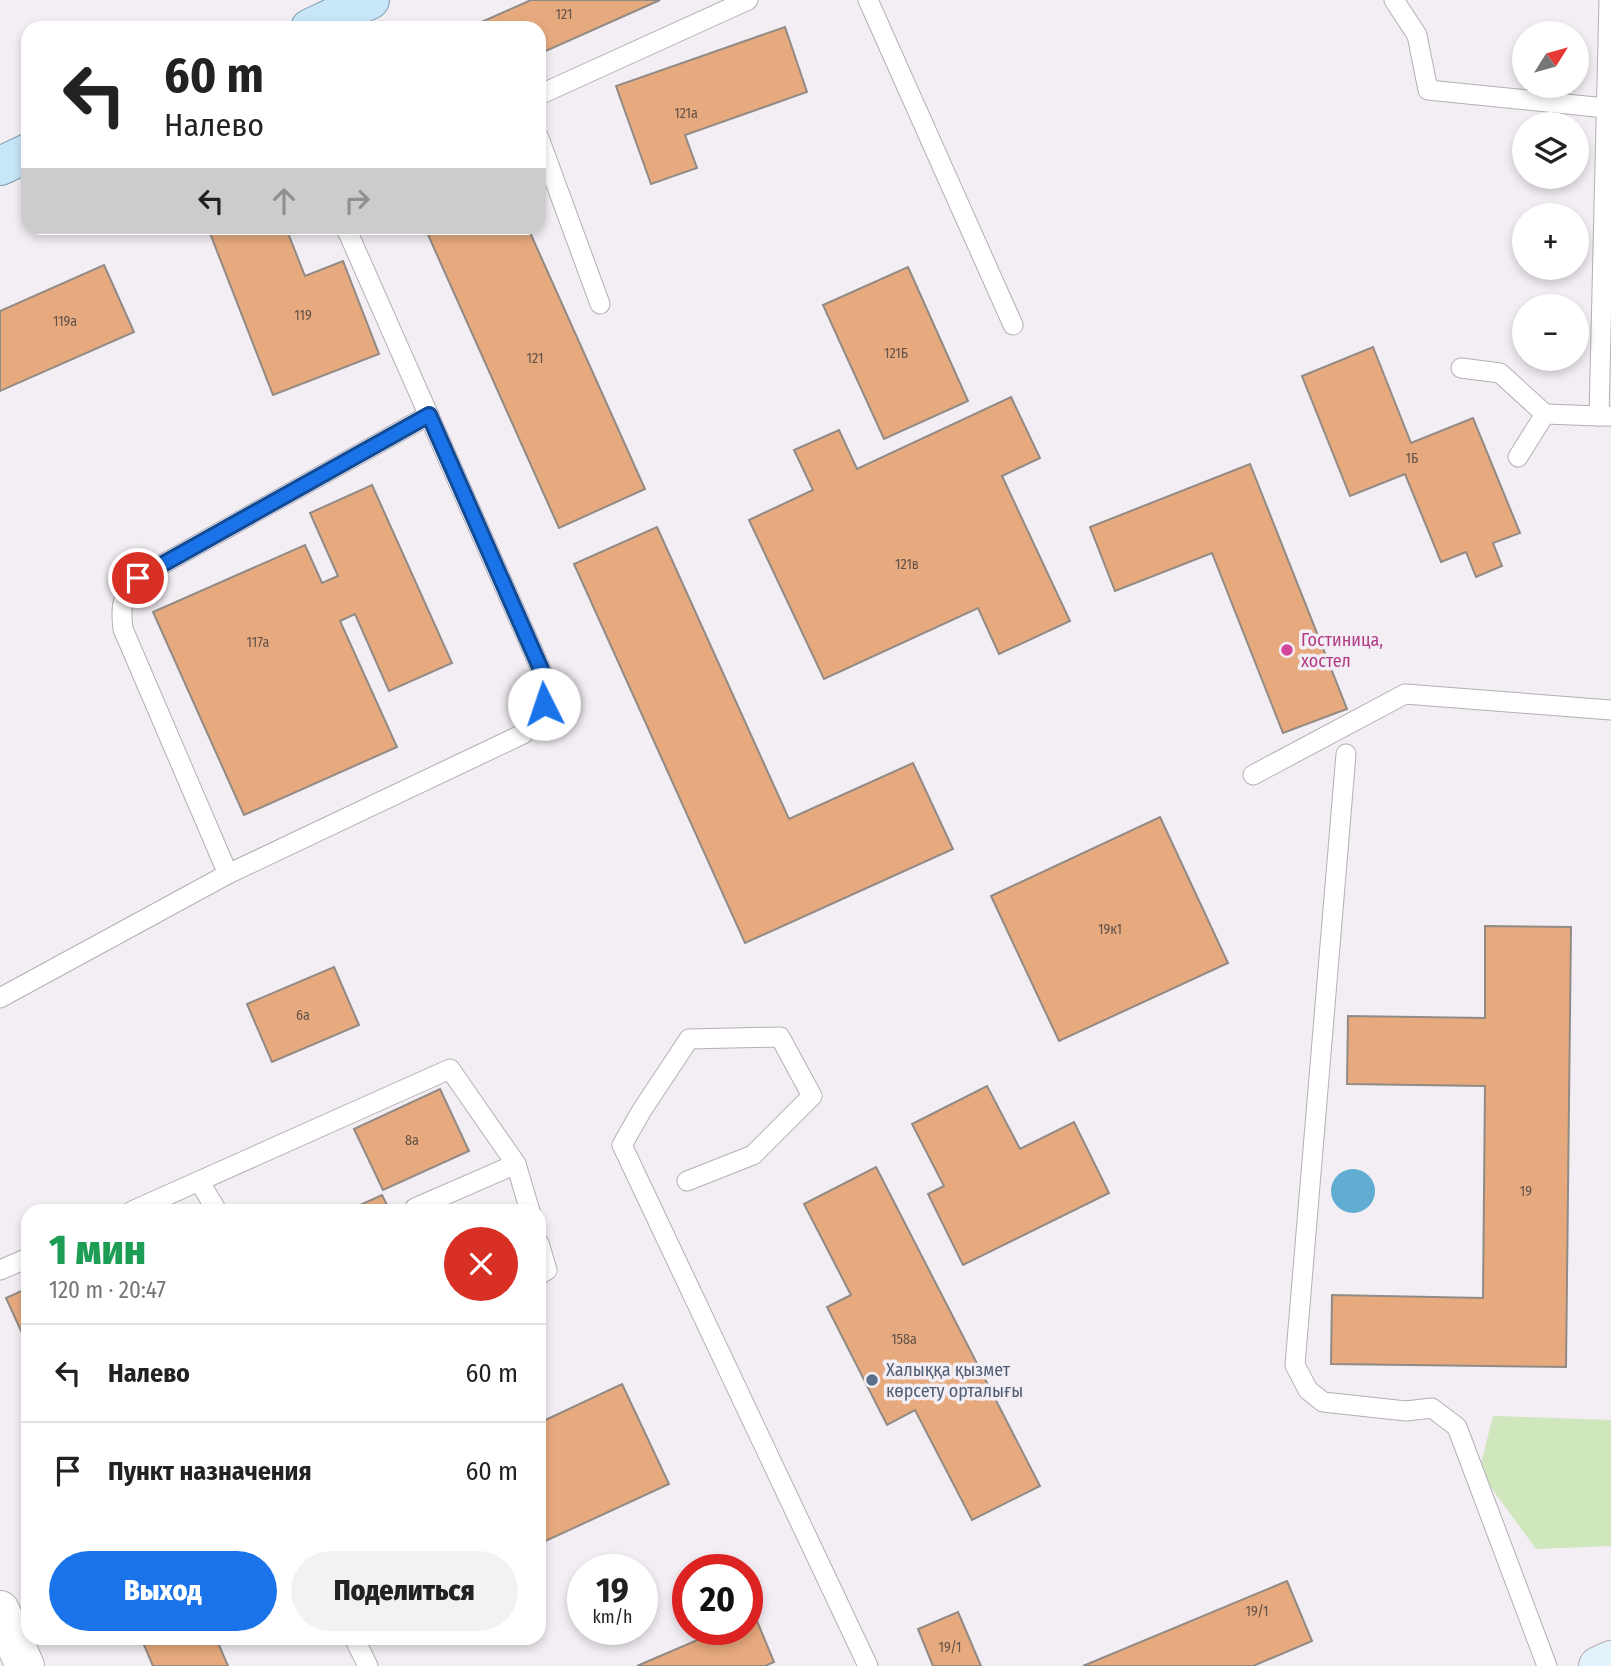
<!DOCTYPE html>
<html lang="ru">
<head>
<meta charset="utf-8">
<style>
	body { margin:0; font-family:"Fira Sans Condensed",sans-serif; background:#f2f2f2; color:#222; height:100vh; display:flex; flex-direction:column; font-size:26px; white-space:nowrap }
	* { box-sizing:border-box; margin:0 }
	p { font-size:23px; color:#767676 }
	.icon { flex:none; width:38px; height:38px; fill:none; stroke:currentColor; stroke-width:2; stroke-linecap:round; stroke-linejoin:round }
	.map { position:relative; flex:1; overflow:hidden }
	.side { position:absolute; left:21px; top:1204px; width:525px; height:441px; display:flex; flex-direction:column; background:#fff; border-radius:21px; box-shadow:0 4px 10px #0003 }
	.side>* { flex:none }
	.hud { position:absolute; left:21px; top:21px; width:525px; height:214px; border-radius:21px; box-shadow:0 4px 10px #0003; background:#fff; color:#222; overflow:hidden }
	.needle { width:46px; rotate:53deg }
	.fabs { position:absolute; left:1512px; top:21px; display:grid; gap:14px }
	.fabs a { display:grid; place-items:center; width:77px; height:77px; border-radius:50%; background:#fff; box-shadow:0 4px 10px #0003; font-size:35px }
	.speed { position:absolute; left:567px; top:1554px; display:flex; gap:14px; font-size:35px; font-weight:700; text-align:center }
	.speed>* { display:grid; place-content:center; width:91px; height:91px; border-radius:50%; background:#fff; box-shadow:0 4px 10px #0003; line-height:1 }
	.speed small { font-size:18px; font-weight:400 }
	.speed .limit { border:10px solid #d22; background:#fff; color:#111 }
	.pin { position:absolute; display:grid; place-items:center; width:60px; height:60px; color:#fff; margin:-30px; border:4px solid #fff; border-radius:50%; box-shadow:0 2px 7px #0007 }
	.me { position:absolute; width:77px; margin:-38px; rotate:356deg; stroke-linejoin:round; filter:drop-shadow(0 0 5px #0008) }
	.turn { display:flex; align-items:center; gap:24px; height:147px; padding:0 28px; font-size:32px }
	.turn .icon { width:91px; height:91px; stroke-width:2.5 }
	.turn b { display:block; font-size:49px; line-height:60px }
	.lanes { display:flex; align-items:center; height:66px; padding:0 28px; background:#0003; justify-content:center; gap:35px; direction:ltr }
	.lanes .off { opacity:.35 }
	.round { display:grid; place-items:center; flex:none; width:74px; height:74px; border-radius:37px; background:#f2f2f2 }
	.headline { display:flex; align-items:center; justify-content:space-between; height:119px; padding:0 28px }
	h1 { font-size:42px; font-weight:800; line-height:52px; color:#1e9e55 }
	.action { display:flex; gap:14px; margin-top:auto; padding:14px 28px }
	.action a { flex:1; height:80px; border-radius:42px; background:#1a73e8; color:#fff; font-size:28px; font-weight:800; line-height:80px; text-align:center }
	.action a+a { background:#f2f2f2; color:#222 }
	ul { padding:0; list-style:none }
	li { display:flex; align-items:center; gap:21px; height:98px; padding:0 28px; border-top:2px solid #e0e0e0 }
	li div { flex:1 }
	li b { display:block; font-size:26px }
	li em { font-style:normal }
	.map>svg:first-child { display:block }
	.green { fill:#d0e7be }
	.water { fill:#60add1 }
	.building { fill:#e7aa7e; stroke:#918a85; stroke-width:2 }
	.lines { fill:none; stroke-linecap:round; stroke-linejoin:round }
	.lane-casing { stroke:#b4afb5; stroke-width:21 }
	.street-casing { stroke:#b4afb5; stroke-width:40 }
	.secondary-casing { stroke:#b4afb5; stroke-width:40 }
	.primary-casing { stroke:#7d9eb0; stroke-width:40 }
	.lane { stroke:#fff; stroke-width:19 }
	.street { stroke:#fff; stroke-width:38 }
	.secondary { stroke:#e3f3fb; stroke-width:38 }
	.primary { stroke:#c7e6f7; stroke-width:38 }
	.route-casing { stroke:#114b97; stroke-width:18 }
	.route { stroke:#1a73e8; stroke-width:12 }
	.hotel-dot { fill:#d1479c; stroke:#f3edf4; stroke-width:2.5 }
	.service-dot { fill:#5c6f8a; stroke:#f3edf4; stroke-width:2.5 }
	.labels { text-anchor:middle; stroke-width:7; stroke-linejoin:round; paint-order:stroke }
	.number-label { font-size:14px; fill:#635249 }
	.hotel-label { font-size:18px; fill:#b23c85; stroke:#f3edf4; text-anchor:start }
	.service-label { font-size:18px; fill:#4e5e75; stroke:#f3edf4; text-anchor:start }
</style>
</head>
<body>
<div class="map">
<svg width="1611" height="1666" viewBox="0 0 1611 1666">
	<rect width="100%" height="100%" fill="#f3edf4"/>
	<polygon class="green" points="1493,1416 1611,1420 1611,1546 1536,1549 1479,1471"/>
	<circle class="water" cx="1353" cy="1191" r="22"/>
	<g class="building">
		<polygon points="531,0 660,0 539,54 539,28 468,28"/>
		<polygon points="785,27 807,92 685,135 697,168 651,184 616,86"/>
		<polygon points="208,228 286,228 305,276 343,261 379,354 273,395"/>
		<polygon points="425,228 528,228 645,489 559,528"/>
		<polygon points="104,265 134,332 0,391 0,311"/>
		<polygon points="908,267 968,401 884,439 823,305"/>
		<polygon points="1373,347 1411,443 1473,418 1520,533 1493,543 1502,566 1476,577 1466,552 1441,562 1405,474 1350,496 1302,376"/>
		<polygon points="1011,397 1040,458 1002,476 1070,621 999,654 978,608 824,679 749,520 813,490 794,450 839,430 857,469"/>
		<polygon points="1250,464 1347,709 1283,733 1212,553 1115,591 1090,527"/>
		<polygon points="372,485 452,663 389,691 355,614 340,621 397,747 244,815 153,612 305,545 322,583 338,576 310,513"/>
		<polygon points="657,527 789,819 913,763 953,849 745,943 574,564"/>
		<polygon points="1160,817 1228,963 1059,1041 991,896"/>
		<polygon points="1485,926 1571,927 1566,1367 1331,1364 1332,1295 1483,1298 1485,1086 1347,1084 1348,1016 1485,1018"/>
		<polygon points="334,967 359,1025 272,1062 247,1004"/>
		<polygon points="987,1086 1020,1149 1074,1122 1109,1193 963,1265 928,1194 944,1186 912,1124"/>
		<polygon points="440,1089 469,1151 383,1190 354,1129"/>
		<polygon points="876,1167 1040,1486 972,1520 915,1410 887,1425 827,1307 851,1295 804,1204"/>
		<polygon points="382,1195 390,1211 347,1211"/>
		<polygon points="28,1288 28,1346 6,1298"/>
		<polygon points="622,1384 669,1484 539,1544 539,1423"/>
		<polygon points="1287,1581 1312,1641 1253,1666 1083,1666"/>
		<polygon points="958,1612 981,1666 933,1666 918,1629"/>
		<polygon points="755,1616 774,1662 765,1666 637,1666 723,1629 747,1629 747,1619"/>
		<polygon points="141,1638 216,1638 228,1666 153,1666"/>
	</g>
	<g class="lines">
		<defs>
			<g id="lane">
				<polyline points="868,0 1013,325"/>
				<polyline points="1394,0 1417,35 1428,90 1606,108"/>
				<polyline points="1609,0 1599,416 1611,416"/>
				<polyline points="539,95 748,0"/>
				<polyline points="539,138 600,304"/>
				<polyline points="1461,368 1500,373 1545,414"/>
				<polyline points="1518,457 1545,414 1599,416"/>
				<polyline points="1346,754 1295,1365 1308,1390 1323,1402 1406,1411 1432,1408 1457,1427 1547,1666"/>
				<polyline points="1253,775 1405,694 1611,710"/>
				<path d="M228 874 123 629C120 605 122 597 138 578L429 415"/>
				<path d="M0 998 228 874 523 734C539 718 544 705 547 683L346 228"/>
				<polyline points="199,1181 217,1211"/>
				<polyline points="687,1181 753,1155 812,1096 780,1037 689,1039 642,1110 622,1145 868,1666"/>
				<polyline points="415,1208 516,1164"/>
				<polyline points="132,1211 450,1069 516,1164 530,1211"/>
				<polyline points="539,1243 547,1270 539,1275"/>
				<polyline points="0,1270 28,1258"/>
				<polyline points="354,1638 368,1666"/>
			</g>
			<polyline id="street" points="0,1610 25,1666"/>
			<polyline id="secondary" points="1598,1666 1611,1660"/>
			<g id="primary">
				<polyline points="310,28 370,0"/>
				<polyline points="0,166 28,153"/>
			</g>
		</defs>
		<use href="#lane" class="lane-casing"/>
		<use href="#street" class="street-casing"/>
		<use href="#secondary" class="secondary-casing"/>
		<use href="#primary" class="primary-casing"/>
		<use href="#lane" class="lane"/>
		<use href="#street" class="street"/>
		<use href="#secondary" class="secondary"/>
		<use href="#primary" class="primary"/>
	</g>
	<g class="lines">
		<defs>
			<polyline id="route" points="138,578 429,415 547,683 544,704"/>
		</defs>
		<use href="#route" class="route-casing"/>
		<use href="#route" class="route"/>
	</g>
	<circle class="hotel-dot" cx="1287" cy="650" r="7"/>
	<circle class="service-dot" cx="872" cy="1380" r="7"/>
	<g class="labels">
		<g class="number-label">
			<text x="564" y="19">121</text>
			<text x="686" y="118">121а</text>
			<text x="303" y="320">119</text>
			<text x="65" y="326">119а</text>
			<text x="896" y="358">121Б</text>
			<text x="535" y="363">121</text>
			<text x="1412" y="463">1Б</text>
			<text x="907" y="569">121в</text>
			<text x="258" y="647">117а</text>
			<text x="1110" y="934">19к1</text>
			<text x="303" y="1020">6а</text>
			<text x="412" y="1145">8а</text>
			<text x="1526" y="1196">19</text>
			<text x="904" y="1344">158а</text>
			<text x="1257" y="1616">19/1</text>
			<text x="950" y="1652">19/1</text>
		</g>
		<g class="hotel-label">
			<text x="1301" y="646">Гостиница,<tspan x="1301" dy="21">хостел</tspan></text>
		</g>
		<g class="service-label">
			<text x="886" y="1376">Халыққа қызмет<tspan x="886" dy="21">көрсету орталығы</tspan></text>
		</g>
	</g>
</svg>
<div class="fabs">
<a><svg class="needle" viewBox="-14 -14 28 28"><path d="M0-13l5 13h-10z" fill="#e53935"/><path d="M0 13l5-13h-10z" fill="#767676"/></svg></a>
<a><svg class="icon" aria-label="layers" viewBox="0 0 24 24"><path d="M12 4l9 5-9 5-9-5zM3 14l9 5 9-5"/></svg></a>
<a>+</a>
<a>−</a>
</div>
<div class="speed"><div>19<small>km/h</small></div><div class="limit">20</div></div>
<div class="pin" style="left:138px;top:578px;background:#d93025"><svg class="icon" aria-label="arrive" viewBox="0 0 24 24"><path d="M6 21V4h12l-3 4 3 4H6"/></svg></div>
<svg class="me" style="left:544px;top:704px" viewBox="-20 -20 40 40"><circle r="19" fill="#fff"/><path d="M0-13L10 11 0 6-10 11z" fill="#1a73e8"/></svg>
<div class="hud">
<div class="turn"><svg class="icon" aria-label="left" viewBox="0 0 24 24"><path d="M17 20v-9H6M10 6l-5 5 5 5"/></svg><div><b>60 m</b>Налево</div></div>
<div class="lanes"><svg class="icon" aria-label="left" viewBox="0 0 24 24"><path d="M17 20v-9H6M10 6l-5 5 5 5"/></svg><svg class="icon off" aria-label="ahead" viewBox="0 0 24 24"><path d="M12 20V5M6 11l6-6 6 6"/></svg><svg class="icon off" aria-label="right" viewBox="0 0 24 24"><path d="M7 20v-9h11M14 6l5 5-5 5"/></svg></div>
</div>
<section class="side">
<div class="headline"><div><h1>1 мин</h1><p>120 m · 20:47</p></div><a class="round" style="background:#d93025;color:#fff"><svg class="icon" aria-label="close" viewBox="0 0 24 24"><path d="M6 6l12 12M18 6L6 18"/></svg></a></div>
<ul>
<li><svg class="icon" aria-label="left" viewBox="0 0 24 24"><path d="M17 20v-9H6M10 6l-5 5 5 5"/></svg><div><b>Налево</b></div><em>60 m</em></li>
<li><svg class="icon" aria-label="arrive" viewBox="0 0 24 24"><path d="M6 21V4h12l-3 4 3 4H6"/></svg><div><b>Пункт назначения</b></div><em>60 m</em></li>
</ul>
<div class="action"><a>Выход</a><a>Поделиться</a></div>
</section>
</div>
</body>
</html>
